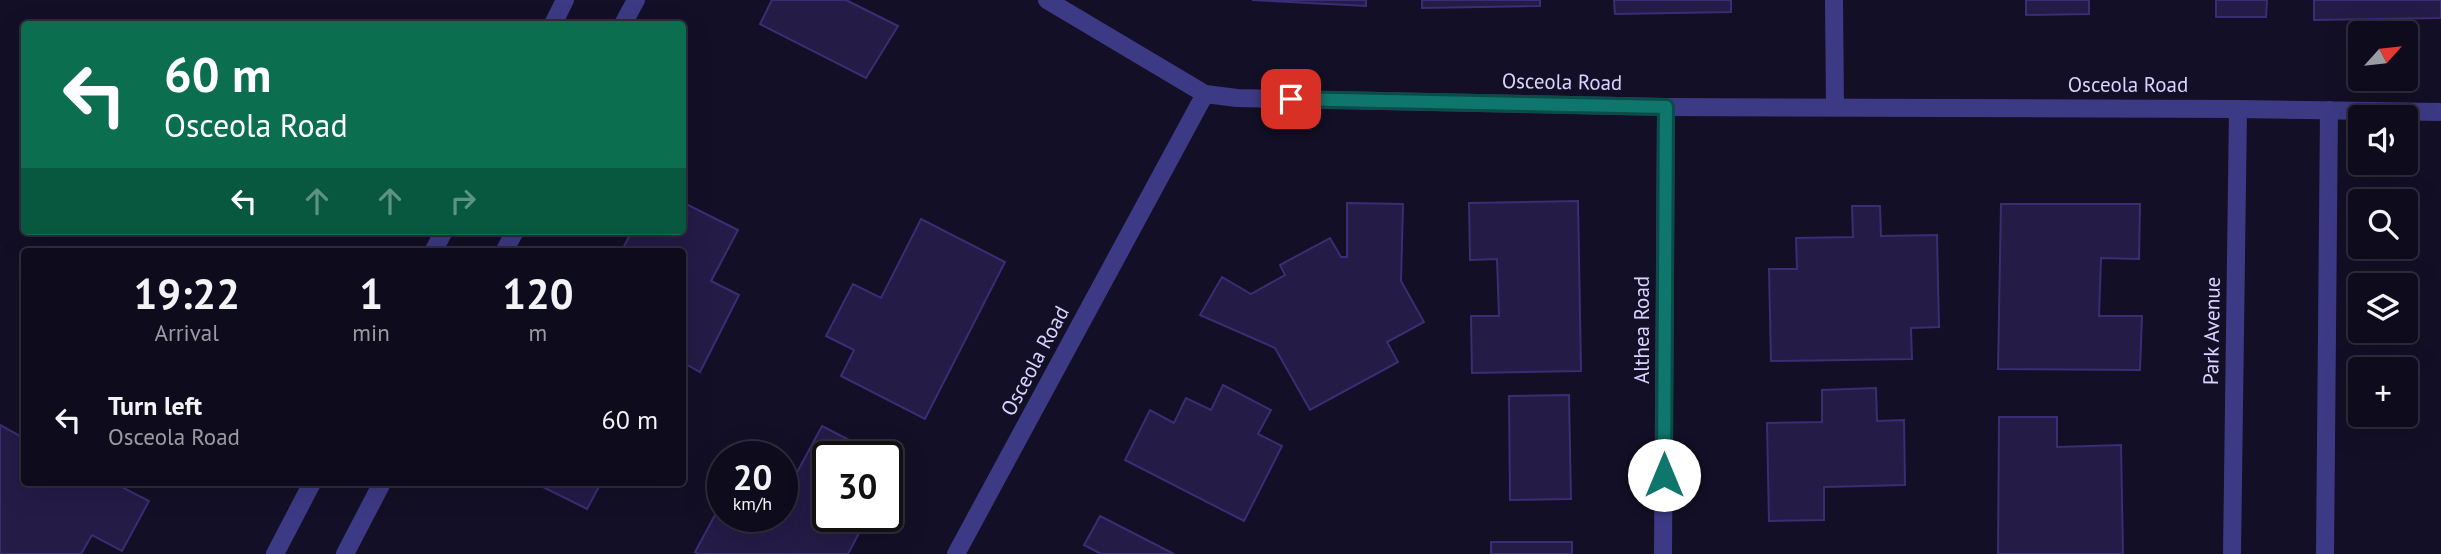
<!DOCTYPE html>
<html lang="en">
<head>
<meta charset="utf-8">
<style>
	body { margin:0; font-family:"PT Sans",sans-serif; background:#1c1929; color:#f1f3f6; height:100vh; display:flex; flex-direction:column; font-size:26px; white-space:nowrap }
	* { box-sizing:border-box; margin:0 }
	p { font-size:23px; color:#9b9ba3 }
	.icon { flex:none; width:38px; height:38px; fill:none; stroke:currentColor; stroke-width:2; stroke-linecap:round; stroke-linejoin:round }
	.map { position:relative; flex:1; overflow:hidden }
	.drawer { position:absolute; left:21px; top:248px; width:665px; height:238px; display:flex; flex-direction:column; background:#0e0b1c; border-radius:7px; box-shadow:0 7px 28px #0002,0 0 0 2px #2e2b3b }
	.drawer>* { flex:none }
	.banner { position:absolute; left:21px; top:21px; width:665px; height:214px; border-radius:7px; box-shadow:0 7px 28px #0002,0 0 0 2px #2e2b3b; background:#0b6e4f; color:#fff; overflow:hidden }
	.needle { width:46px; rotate:63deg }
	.tools { position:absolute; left:2348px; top:21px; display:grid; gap:14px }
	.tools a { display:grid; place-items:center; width:70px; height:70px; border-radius:7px; background:#0e0b1c; box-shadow:0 7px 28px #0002,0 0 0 2px #2e2b3b; font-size:35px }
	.speed { position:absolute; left:707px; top:441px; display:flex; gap:14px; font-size:35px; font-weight:700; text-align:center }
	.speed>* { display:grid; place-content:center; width:91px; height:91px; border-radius:50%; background:#0e0b1c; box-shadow:0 7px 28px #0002,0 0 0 2px #2e2b3b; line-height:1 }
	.speed small { font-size:18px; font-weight:400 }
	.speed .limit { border:4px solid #111; border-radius:10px; background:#fff; color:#111 }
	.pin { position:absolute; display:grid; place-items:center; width:60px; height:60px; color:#fff; margin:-30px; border-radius:14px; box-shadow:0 4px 10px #0006 }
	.me { position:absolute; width:77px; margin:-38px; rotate:0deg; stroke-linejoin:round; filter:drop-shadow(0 0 5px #0008) }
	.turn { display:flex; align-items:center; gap:24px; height:147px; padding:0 28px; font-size:32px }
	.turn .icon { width:91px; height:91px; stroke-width:2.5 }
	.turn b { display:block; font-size:49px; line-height:60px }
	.lanes { display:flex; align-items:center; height:66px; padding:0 28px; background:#0003; justify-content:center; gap:35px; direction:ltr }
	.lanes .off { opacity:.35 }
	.eta { display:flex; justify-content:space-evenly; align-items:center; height:119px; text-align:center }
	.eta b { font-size:42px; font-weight:700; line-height:49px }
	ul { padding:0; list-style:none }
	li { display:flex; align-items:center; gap:21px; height:105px; padding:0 28px }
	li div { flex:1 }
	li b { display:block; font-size:26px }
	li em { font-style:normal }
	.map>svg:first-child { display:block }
	.building { fill:#241b47; stroke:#3b2d73; stroke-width:2 }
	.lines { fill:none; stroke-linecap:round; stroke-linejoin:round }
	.minor { stroke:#3d3a85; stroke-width:18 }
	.route-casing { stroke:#0a4d48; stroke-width:18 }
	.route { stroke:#0f766e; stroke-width:12 }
	.labels { text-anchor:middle; stroke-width:6; stroke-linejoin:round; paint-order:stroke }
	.street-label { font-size:21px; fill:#d9d4ff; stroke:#130f26 }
</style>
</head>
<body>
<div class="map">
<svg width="2441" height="554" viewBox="0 0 2441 554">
	<rect width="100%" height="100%" fill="#130f26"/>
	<g class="building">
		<polygon points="772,0 846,0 898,26 866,78 760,24"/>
		<polygon points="1252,0 1366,0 1366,6"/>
		<polygon points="1422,0 1540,0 1540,6 1422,8"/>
		<polygon points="1614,0 1731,0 1731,12 1615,14"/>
		<polygon points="2026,0 2089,0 2089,14 2026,15"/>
		<polygon points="2216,0 2267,0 2266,17 2216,17"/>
		<polygon points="2314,0 2441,0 2441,18 2314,20"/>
		<polygon points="1578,201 1581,371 1472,373 1471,316 1499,316 1497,259 1470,260 1469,203"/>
		<polygon points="682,202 738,230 711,281 739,295 700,372 682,362 682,252 621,252 632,231 682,231"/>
		<polygon points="1347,203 1403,204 1401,281 1424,322 1387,342 1398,362 1310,410 1275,348 1200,315 1222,277 1251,294 1285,275 1280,265 1330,238 1341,257 1347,257"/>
		<polygon points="2001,204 2140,204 2139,259 2101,258 2099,316 2142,316 2140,370 1998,369"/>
		<polygon points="1852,206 1880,206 1881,236 1937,235 1939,327 1911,328 1912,359 1771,361 1769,269 1797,269 1796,238 1853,237"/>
		<polygon points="921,219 1005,262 925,419 841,376 854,350 826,336 853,284 881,298"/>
		<polygon points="1223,385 1271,410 1258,434 1282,446 1244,521 1125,460 1150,410 1174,423 1186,398 1211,410"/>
		<polygon points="1876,388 1877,421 1904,420 1905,485 1824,487 1824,520 1769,521 1767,423 1822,422 1822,390"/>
		<polygon points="1569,395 1571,499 1510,500 1509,396"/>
		<polygon points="1999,417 2057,417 2057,447 2121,445 2123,554 1998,554"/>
		<polygon points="0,425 24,438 24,483 114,483 149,501 122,551 92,535 81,554 0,554"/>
		<polygon points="822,426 882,457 828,457 828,516 868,516 848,554 699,554 695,552 722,502 723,516 782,516 782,470 795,476"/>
		<polygon points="535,483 601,483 587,509"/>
		<polygon points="1100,516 1174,554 1101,554 1084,545"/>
		<rect x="1491" y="542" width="81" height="12"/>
	</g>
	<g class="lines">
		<g class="minor">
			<polyline points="1047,0 1205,94 1237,98 1666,107 2238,109 2441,112"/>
			<polyline points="1834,0 1835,106"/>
			<polyline points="553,24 565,0"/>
			<polyline points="623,24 636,0"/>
			<polyline points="433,252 444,231"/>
			<polyline points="504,252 515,231"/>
			<polyline points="275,554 312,483"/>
			<polyline points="345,554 382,483"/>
			<polyline points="956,554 1205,94"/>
			<polyline points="1663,554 1666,107"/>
			<polyline points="2232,554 2238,109"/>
			<polyline points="2325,554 2329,110"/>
		</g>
	</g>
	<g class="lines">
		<defs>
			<polyline id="route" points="1291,99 1666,107 1664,475"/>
		</defs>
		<use href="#route" class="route-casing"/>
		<use href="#route" class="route"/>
	</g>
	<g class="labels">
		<g class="street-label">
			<text transform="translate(1562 82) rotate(1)" y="7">Osceola Road</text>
			<text x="2128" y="92">Osceola Road</text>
			<text transform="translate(1642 330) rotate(-90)" y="7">Althea Road</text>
			<text transform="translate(2212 331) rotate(-89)" y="7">Park Avenue</text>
			<text transform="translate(1035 361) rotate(-62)" y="7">Osceola Road</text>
		</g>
	</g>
</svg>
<div class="tools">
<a><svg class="needle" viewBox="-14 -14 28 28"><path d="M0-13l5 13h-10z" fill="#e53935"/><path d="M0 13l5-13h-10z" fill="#9b9ba3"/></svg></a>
<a><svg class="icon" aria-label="sound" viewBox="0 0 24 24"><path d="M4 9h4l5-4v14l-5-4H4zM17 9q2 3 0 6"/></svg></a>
<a><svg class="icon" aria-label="search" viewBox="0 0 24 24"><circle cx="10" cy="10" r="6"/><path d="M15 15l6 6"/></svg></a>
<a><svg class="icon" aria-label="layers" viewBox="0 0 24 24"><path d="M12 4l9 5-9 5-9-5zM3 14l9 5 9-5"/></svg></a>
<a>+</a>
</div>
<div class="speed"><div>20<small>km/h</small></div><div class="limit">30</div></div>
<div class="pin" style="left:1291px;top:99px;background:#d93025"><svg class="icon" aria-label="arrive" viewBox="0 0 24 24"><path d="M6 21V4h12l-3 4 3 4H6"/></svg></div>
<svg class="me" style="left:1664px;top:475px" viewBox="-20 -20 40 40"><circle r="19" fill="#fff"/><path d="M0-13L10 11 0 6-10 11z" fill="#0f766e"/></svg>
<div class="banner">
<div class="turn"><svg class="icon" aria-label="left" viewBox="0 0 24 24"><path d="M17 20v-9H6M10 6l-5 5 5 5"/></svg><div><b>60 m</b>Osceola Road</div></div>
<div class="lanes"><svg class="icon" aria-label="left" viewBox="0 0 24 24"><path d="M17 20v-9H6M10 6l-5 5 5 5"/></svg><svg class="icon off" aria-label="ahead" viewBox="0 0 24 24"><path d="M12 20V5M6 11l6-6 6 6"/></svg><svg class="icon off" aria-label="ahead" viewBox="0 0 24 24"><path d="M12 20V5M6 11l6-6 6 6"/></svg><svg class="icon off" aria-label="right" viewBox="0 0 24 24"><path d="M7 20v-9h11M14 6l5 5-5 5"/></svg></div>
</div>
<section class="drawer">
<div class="eta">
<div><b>19:22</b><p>Arrival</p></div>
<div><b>1</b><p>min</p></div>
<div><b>120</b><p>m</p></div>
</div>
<ul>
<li><svg class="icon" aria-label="left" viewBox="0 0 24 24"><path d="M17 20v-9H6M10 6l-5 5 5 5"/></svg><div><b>Turn left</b><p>Osceola Road</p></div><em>60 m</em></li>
</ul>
</section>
</div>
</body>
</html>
